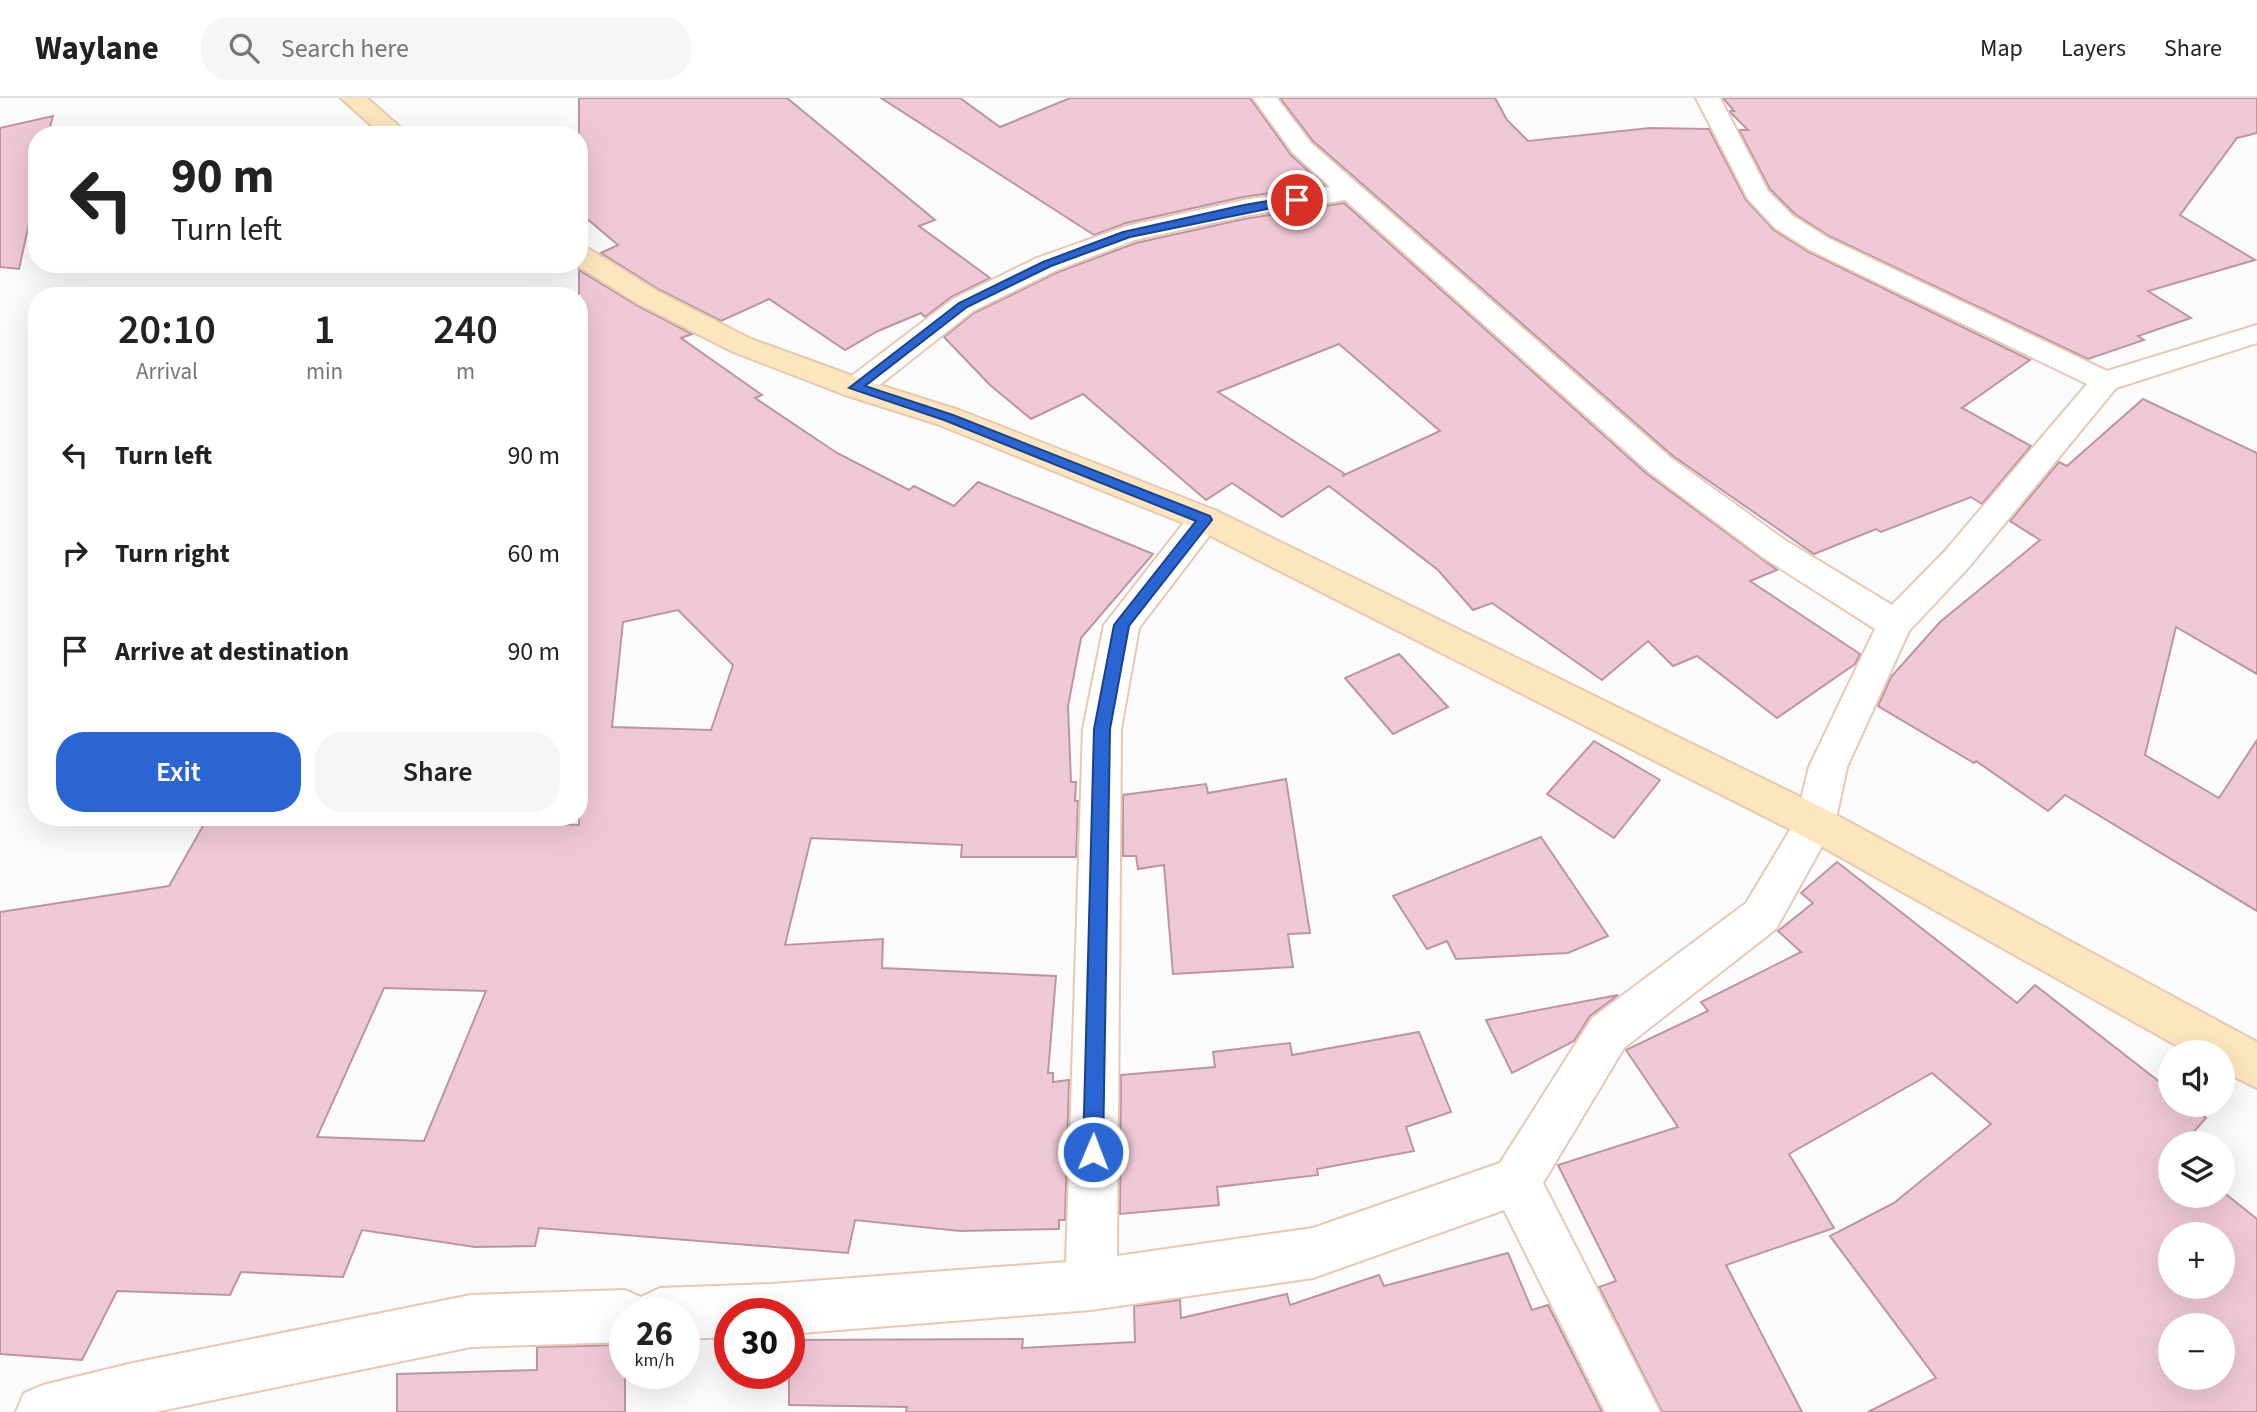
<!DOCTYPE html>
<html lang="en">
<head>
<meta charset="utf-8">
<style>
	body { margin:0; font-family:"Source Sans 3",sans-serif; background:#f6f6f6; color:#222; height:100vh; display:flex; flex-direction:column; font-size:26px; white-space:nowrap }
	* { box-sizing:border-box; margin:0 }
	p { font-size:23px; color:#767676 }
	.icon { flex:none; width:38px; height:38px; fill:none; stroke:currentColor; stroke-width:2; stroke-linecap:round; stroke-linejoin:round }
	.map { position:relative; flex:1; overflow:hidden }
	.sheet { position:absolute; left:28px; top:189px; width:560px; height:539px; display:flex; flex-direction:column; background:#fff; border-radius:28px; box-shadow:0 7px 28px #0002 }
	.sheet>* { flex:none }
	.hud { position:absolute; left:28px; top:28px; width:560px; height:147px; border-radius:28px; box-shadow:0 7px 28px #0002; background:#fff; color:#222; overflow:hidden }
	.fabs { position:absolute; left:2158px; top:942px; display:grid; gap:14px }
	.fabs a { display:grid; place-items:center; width:77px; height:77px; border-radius:50%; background:#fff; box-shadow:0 7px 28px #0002; font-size:35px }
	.speed { position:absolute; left:609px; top:1200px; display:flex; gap:14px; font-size:35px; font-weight:700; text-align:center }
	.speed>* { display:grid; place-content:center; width:91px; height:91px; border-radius:50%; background:#fff; box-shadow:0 7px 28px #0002; line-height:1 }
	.speed small { font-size:18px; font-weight:400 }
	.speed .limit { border:10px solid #d22; background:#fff; color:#111 }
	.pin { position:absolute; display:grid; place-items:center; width:60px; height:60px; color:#fff; margin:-30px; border:4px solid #fff; border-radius:50%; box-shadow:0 2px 7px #0007 }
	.me { position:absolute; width:77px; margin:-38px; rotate:1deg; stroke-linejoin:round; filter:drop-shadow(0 0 5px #0008) }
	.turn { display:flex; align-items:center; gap:24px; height:147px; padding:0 28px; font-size:32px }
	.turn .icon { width:91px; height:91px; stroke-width:2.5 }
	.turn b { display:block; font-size:49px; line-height:60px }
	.eta { display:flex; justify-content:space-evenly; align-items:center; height:119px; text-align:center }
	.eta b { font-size:42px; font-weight:600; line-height:49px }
	.primary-button { display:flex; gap:14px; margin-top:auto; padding:14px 28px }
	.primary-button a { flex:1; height:80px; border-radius:28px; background:#2a66d3; color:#fff; font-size:28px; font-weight:600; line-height:80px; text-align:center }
	.primary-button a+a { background:#f6f6f6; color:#222 }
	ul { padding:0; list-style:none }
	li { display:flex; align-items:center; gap:21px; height:98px; padding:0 28px }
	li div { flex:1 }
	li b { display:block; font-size:26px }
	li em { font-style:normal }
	header { display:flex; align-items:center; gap:42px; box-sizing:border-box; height:98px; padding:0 35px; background:#fff; border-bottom:2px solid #e0e0e0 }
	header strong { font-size:33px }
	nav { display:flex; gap:38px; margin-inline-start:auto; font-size:24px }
	.search { width:490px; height:63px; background:#f6f6f6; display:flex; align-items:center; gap:18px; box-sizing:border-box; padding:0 24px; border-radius:28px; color:#767676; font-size:26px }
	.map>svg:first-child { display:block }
	.building { fill:#efc8d5; stroke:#bb96a2; stroke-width:2; fill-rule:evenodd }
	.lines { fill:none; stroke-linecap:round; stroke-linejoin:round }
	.street-casing { stroke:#e8c8b2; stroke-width:4 }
	.secondary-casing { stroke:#e8c8b2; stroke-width:4 }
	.street { fill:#fff; fill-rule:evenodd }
	.secondary { fill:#fde6be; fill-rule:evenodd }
	.route { fill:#2a66d3; stroke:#1b4289; stroke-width:2 }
</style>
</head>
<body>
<header>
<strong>Waylane</strong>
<div class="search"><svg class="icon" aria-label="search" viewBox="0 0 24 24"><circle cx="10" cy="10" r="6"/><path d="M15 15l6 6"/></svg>Search here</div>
<nav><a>Map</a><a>Layers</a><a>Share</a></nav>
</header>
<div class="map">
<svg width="2257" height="1314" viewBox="0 0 2257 1314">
	<rect width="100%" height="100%" fill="#fbfbfb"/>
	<g class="building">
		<polygon points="579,0 787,0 935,122 919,128 990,180 951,199 925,219 921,215 878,233 845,252 769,201 721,223 658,191 601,155 618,147 579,114"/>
		<polygon points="881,0 960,0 1000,29 1070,0 1250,0 1291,57 1324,87 1243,99 1126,125 1094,137"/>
		<polygon points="1280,0 1495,0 1507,22 1528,43 1650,30 1709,31 1746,102 1774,132 1809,154 2030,262 1962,310 2031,348 1982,406 1971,399 1881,434 1876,431 1814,456 1673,358 1313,43"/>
		<polygon points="1723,0 2257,0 2257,35 2237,40 2180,117 2255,162 2148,193 2191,220 2138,238 2144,242 2088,261 1829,138 1795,116 1770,91 1739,32 1748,32 1731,15 1730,13 1734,13"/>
		<polygon points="53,18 48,37 37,37 37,89 19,171 0,169 0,30"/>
		<path d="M1344 105 1647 376 1777 472 1750 483 1860 556 1855 566 1777 620 1697 558 1673 568 1648 543 1602 582 1492 505 1473 512 1438 472 1329 388 1282 419 1232 385 1206 402 1083 296 1031 321 990 287 944 239 974 215 1058 174 1136 145 1244 121ZM1339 246 1440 333 1342 378 1345 376 1218 294Z"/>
		<path d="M579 172 636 207 692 236 681 240 762 297 755 300 837 355 909 392 914 388 954 408 978 384 1153 456 1081 540 1068 608 1071 684H1076L1075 703H1078L1076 759H961L962 747 811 740 785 847 883 841 882 870 1056 878 1048 975H1053V984L1069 982 1065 1122H1059V1131L960 1133 855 1122 848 1155 539 1130 535 1148 475 1149 362 1132 343 1179 241 1174 230 1197 117 1193 82 1262 0 1256V814L169 788 208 719H464L463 722 579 727ZM678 512 733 567 711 632 612 629 623 524ZM384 890 486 893 424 1043 317 1039Z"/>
		<polygon points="2143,301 2257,355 2257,576 2176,529 2145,657 2219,700 2257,642 2257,813 2065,697 2048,713 1976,663 1974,665 1878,608 1891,579 1940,524 2040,442 2010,423 2059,364 2067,368"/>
		<polygon points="1399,556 1448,609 1393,636 1345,580"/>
		<polygon points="1594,643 1660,682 1614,740 1547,696"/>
		<polygon points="1286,681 1310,835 1288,836 1293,869 1173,876 1164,767 1138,771 1136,758 1123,758 1123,697 1206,686 1208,695"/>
		<polygon points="1541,739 1608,838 1568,855 1456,861 1447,843 1427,851 1393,798"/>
		<path d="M1837 764 2017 905 2035 887 2170 992V1006H2188L2206 1020 2184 1045H2170V1097H2222V1093L2257 1121V1314H1868L1936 1280 1830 1138 1894 1105 1991 1026 1932 975 1789 1056 1834 1130 1726 1167 1802 1314H1662L1599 1189 1616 1183 1558 1067 1678 1029 1626 952 1708 913 1701 904 1801 854 1778 833 1813 805 1801 795ZM2170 1136H2222V1188H2170ZM2170 1227H2222V1279H2170Z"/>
		<polygon points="1618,897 1590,918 1574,943 1512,975 1486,922"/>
		<polygon points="1419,934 1451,1014 1406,1029 1414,1053 1317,1071 1318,1077 1217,1089 1219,1107 1120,1116 1121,977 1215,969 1213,954 1290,945 1292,957"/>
		<polygon points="1508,1155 1532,1212 1548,1207 1602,1314 906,1314 907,1309 789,1307 789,1242 1023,1241 1022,1250 1135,1244 1134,1208 1180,1202 1181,1220 1287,1196 1290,1207 1379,1177 1384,1188"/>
		<polygon points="625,1247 625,1314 397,1314 397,1276 537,1272 537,1249"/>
	</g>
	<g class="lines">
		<defs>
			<polygon id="street" points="1253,0 1277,0 1311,45 1671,360 1785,442 1892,507 1945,453 2087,286 1810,152 1775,130 1748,101 1696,0 1720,0 1768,93 1793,118 1828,140 2107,273 2257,227 2257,245 2116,290 1969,469 1909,533 1847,669 1835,725 1776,831 1624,950 1543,1085 1660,1314 1605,1314 1504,1112 1313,1180 1091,1212 789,1236 789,1216 730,1216 730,1239 684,1241 684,1216 625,1216 625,1244 471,1249 155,1314 16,1314 24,1295 43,1287 133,1265 471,1197 625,1192 641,1199 660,1190 772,1186 1066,1164 1083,631 1104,527 1193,413 1205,410 1217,413 1222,421 1139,530 1121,631 1117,1158 1313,1130 1500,1065 1592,920 1746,805 1796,722 1809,669 1875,531 1761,458 1649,374 1345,102 1244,118 1135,142 1057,172 973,213 867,297 856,299 845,297 841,290 845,283 953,201 1037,160 1127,128 1244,102 1330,89 1293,55"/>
			<g id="secondary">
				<polygon points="341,0 367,0 409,37 382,37"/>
				<polygon points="579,149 589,151 657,193 751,241 867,283 959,312 1217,413 1829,713 2257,944 2257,990 2222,973 2222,954 2188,954 1801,737 1193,429 937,326 845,297 731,253 637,205 575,166 579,166"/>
			</g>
		</defs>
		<use href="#street" class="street-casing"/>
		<use href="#secondary" class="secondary-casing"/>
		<use href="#street" class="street"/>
		<use href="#secondary" class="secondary"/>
	</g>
	<polygon class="route" points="1297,98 1301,99 1301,104 1130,139 1051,168 967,209 865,288 953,317 1210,418 1212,422 1129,528 1110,631 1103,1054 1100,1061 1093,1064 1086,1061 1083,1054 1094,631 1114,527 1196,423 944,322 849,290 959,205 1043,164 1123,134 1244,107"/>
</svg>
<div class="fabs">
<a><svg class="icon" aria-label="sound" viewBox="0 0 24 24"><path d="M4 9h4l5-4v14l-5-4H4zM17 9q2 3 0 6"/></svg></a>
<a><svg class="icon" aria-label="layers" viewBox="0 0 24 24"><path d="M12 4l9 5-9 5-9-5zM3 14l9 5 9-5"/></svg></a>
<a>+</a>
<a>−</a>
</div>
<div class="speed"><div>26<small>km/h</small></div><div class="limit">30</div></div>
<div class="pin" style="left:1297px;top:102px;background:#d93025"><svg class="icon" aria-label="arrive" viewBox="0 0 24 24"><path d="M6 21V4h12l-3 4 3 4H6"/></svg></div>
<svg class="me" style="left:1093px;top:1054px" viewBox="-20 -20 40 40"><circle r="17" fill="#2a66d3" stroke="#fff" stroke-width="3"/><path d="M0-11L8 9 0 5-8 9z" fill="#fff"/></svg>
<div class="hud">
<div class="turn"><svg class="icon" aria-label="left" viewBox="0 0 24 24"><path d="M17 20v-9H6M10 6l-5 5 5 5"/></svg><div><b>90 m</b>Turn left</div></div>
</div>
<section class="sheet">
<div class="eta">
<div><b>20:10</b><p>Arrival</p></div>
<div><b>1</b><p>min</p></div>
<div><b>240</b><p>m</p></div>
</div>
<ul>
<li><svg class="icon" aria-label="left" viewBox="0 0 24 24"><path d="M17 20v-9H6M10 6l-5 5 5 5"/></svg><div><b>Turn left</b></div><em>90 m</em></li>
<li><svg class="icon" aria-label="right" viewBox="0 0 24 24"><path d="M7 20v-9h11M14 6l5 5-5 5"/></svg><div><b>Turn right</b></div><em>60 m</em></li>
<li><svg class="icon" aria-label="arrive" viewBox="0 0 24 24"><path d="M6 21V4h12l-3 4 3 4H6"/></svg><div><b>Arrive at destination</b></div><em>90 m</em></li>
</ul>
<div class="primary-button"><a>Exit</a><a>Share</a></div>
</section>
</div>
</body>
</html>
